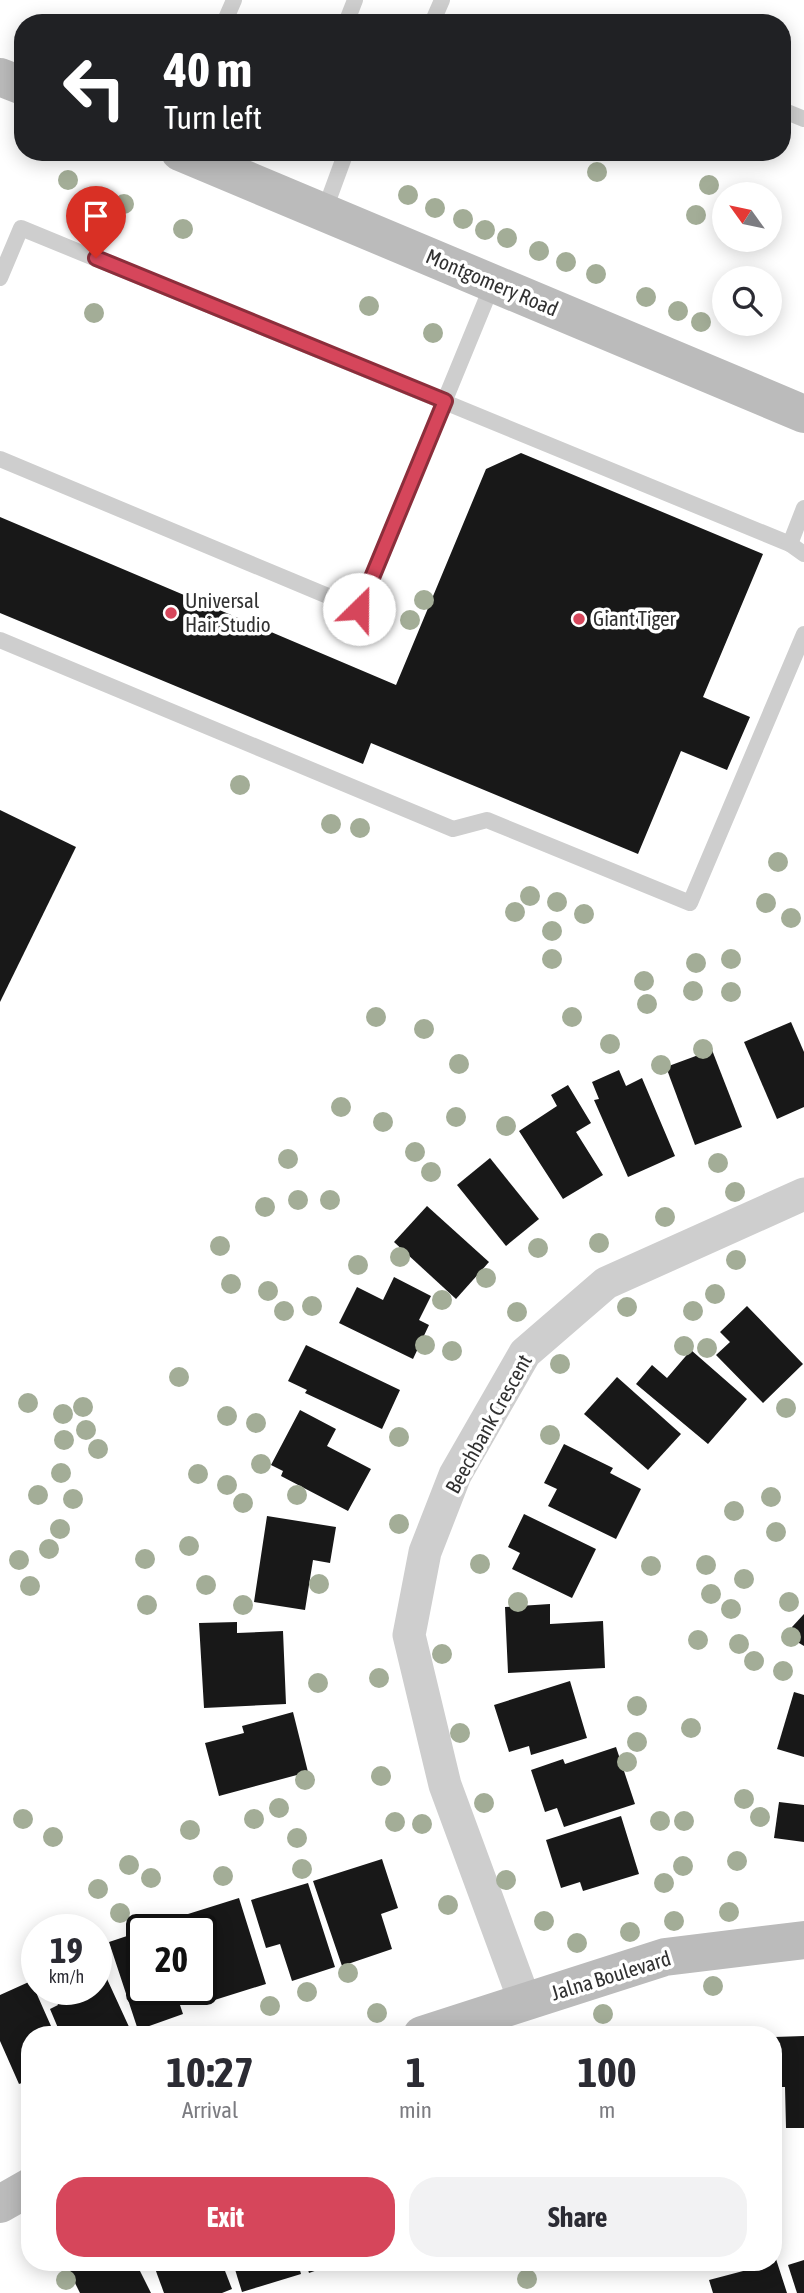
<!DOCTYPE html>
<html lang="en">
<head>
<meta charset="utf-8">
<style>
	body { margin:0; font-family:"Asap Condensed",sans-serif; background:#f2f2f3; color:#2b2b33; height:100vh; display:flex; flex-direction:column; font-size:26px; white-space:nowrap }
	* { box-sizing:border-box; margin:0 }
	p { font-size:23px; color:#7c7c81 }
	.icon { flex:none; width:38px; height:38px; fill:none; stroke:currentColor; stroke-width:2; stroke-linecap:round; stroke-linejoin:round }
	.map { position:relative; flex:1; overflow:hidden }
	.side { position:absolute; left:21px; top:2026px; width:761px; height:245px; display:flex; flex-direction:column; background:#fff; border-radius:28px; box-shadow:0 4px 18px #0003 }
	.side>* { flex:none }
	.guide { position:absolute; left:14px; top:14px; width:777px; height:147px; border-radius:28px; box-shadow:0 4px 18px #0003; background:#202124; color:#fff; overflow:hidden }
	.needle { width:46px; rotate:303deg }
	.controls { position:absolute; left:712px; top:182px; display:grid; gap:14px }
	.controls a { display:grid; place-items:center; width:70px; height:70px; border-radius:50%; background:#fff; box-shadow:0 4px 18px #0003; font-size:35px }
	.speed { position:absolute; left:21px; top:1914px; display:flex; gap:14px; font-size:35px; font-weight:700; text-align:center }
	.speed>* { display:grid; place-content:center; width:91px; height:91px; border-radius:50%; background:#fff; box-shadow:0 4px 18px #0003; line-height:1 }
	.speed small { font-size:18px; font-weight:400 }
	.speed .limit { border:4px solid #111; border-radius:10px; background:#fff; color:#111 }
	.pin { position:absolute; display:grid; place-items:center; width:60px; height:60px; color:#fff; margin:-72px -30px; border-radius:50% 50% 50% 0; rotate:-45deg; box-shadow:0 0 7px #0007 }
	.pin .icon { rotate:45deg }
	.me { position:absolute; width:77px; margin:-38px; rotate:23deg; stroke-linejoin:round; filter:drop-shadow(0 0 5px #0008) }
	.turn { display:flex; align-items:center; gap:24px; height:147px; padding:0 35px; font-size:32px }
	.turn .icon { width:91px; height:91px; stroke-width:2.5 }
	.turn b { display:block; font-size:49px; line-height:60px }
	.eta { display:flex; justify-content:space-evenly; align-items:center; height:119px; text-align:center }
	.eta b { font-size:42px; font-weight:700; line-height:49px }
	.action { display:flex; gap:14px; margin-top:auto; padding:14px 35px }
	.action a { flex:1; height:80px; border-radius:28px; background:#d6465b; color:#fff; font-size:28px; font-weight:700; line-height:80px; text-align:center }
	.action a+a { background:#f2f2f3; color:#2b2b33 }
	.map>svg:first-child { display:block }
	.building { fill:#181818 }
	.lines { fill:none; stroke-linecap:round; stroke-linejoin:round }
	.lane { stroke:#cecece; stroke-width:16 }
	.street { stroke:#cecece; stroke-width:33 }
	.secondary { stroke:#bbb; stroke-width:38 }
	.tree { fill:#a3ad97 }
	.route-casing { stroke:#8b2e3b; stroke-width:18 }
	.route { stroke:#d6465b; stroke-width:12 }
	.poi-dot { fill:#d6465b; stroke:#fff; stroke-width:2.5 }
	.labels { text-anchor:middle; stroke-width:7; stroke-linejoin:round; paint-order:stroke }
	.street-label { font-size:21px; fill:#313131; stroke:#fff }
	.poi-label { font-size:21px; fill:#313131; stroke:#fff; text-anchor:start }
</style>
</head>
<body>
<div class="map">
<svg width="804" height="2293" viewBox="0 0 804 2293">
	<rect width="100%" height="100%" fill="#fff"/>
	<g class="building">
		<polygon points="521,453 763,554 703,697 750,717 727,770 681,751 638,854 371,743 363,764 0,613 0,517 396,685 486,469"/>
		<polygon points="0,810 76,847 0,1002"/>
		<polygon points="791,1022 804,1052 804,1107 777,1119 744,1042"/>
		<polygon points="712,1050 742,1127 695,1145 666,1067"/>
		<polygon points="619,1070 626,1086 642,1078 675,1156 628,1177 594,1100 599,1099 592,1082"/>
		<polygon points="568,1085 591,1123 576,1132 603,1175 563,1199 519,1131 557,1106 551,1095"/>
		<polygon points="490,1158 539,1219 506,1246 457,1185"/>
		<polygon points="427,1206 489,1262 456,1299 394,1242"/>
		<polygon points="394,1277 431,1296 419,1320 429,1325 413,1359 339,1323 357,1287 383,1300"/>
		<polygon points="747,1306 803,1364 763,1403 716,1355 730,1342 720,1332"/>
		<polygon points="306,1345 400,1390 382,1429 305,1393 307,1390 288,1381"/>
		<polygon points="691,1350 747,1399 708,1444 636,1384 652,1365 667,1378"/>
		<polygon points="617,1377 681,1434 648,1470 584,1414"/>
		<polygon points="300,1410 336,1429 327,1446 371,1469 348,1511 281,1476 283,1471 271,1465"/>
		<polygon points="564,1444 613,1468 610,1473 641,1489 616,1539 548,1506 557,1489 544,1483"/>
		<polygon points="524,1514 596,1549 572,1598 512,1569 520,1553 508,1547"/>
		<polygon points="267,1516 336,1527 330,1563 313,1560 305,1610 254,1602"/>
		<polygon points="550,1604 550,1624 603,1621 605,1668 508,1673 505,1607"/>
		<polygon points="804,1614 804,1646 794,1640 792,1627"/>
		<polygon points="237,1622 237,1633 283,1631 286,1704 204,1708 199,1623"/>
		<polygon points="570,1681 587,1738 531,1755 529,1746 509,1752 494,1705"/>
		<polygon points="794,1692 804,1695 804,1757 777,1749"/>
		<polygon points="293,1712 308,1772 219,1796 205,1743 244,1733 242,1726"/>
		<polygon points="616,1747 635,1804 564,1827 557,1808 545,1812 531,1770 563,1759 565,1764"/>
		<polygon points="779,1802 804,1805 804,1842 774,1838"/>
		<polygon points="621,1816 639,1874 583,1891 580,1882 561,1888 546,1840"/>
		<polygon points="382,1859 398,1908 381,1914 392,1949 342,1966 313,1881"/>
		<polygon points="308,1883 335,1967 292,1981 280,1944 266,1948 251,1900"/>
		<polygon points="239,1898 266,1984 205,2003 201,1991 201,1930 193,1930 188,1914"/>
		<polygon points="142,1931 142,1990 175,1990 183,2014 138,2030 109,1942"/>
		<polygon points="96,1955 130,2029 117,2035 61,2035 50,2009 58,2005 52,1990 96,1990"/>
		<polygon points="31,1981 55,2035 30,2035 30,2080 19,2084 0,2041 0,1995"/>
		<polygon points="804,2036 804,2128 786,2128 785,2087 774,2087 774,2037"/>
		<polygon points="776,2259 787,2293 713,2293 709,2280 774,2263"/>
		<polygon points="804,2260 804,2293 797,2293 788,2265"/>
		<polygon points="77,2263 136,2263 151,2293 80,2293 67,2267"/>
		<polygon points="153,2263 222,2263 232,2289 222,2293 164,2293"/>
		<polygon points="233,2263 298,2263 301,2274 242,2292"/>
		<polygon points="306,2263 337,2263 309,2273"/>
	</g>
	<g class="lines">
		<g class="lane">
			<polyline points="224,23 234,0"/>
			<polyline points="346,23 355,0"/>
			<polyline points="432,23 442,0"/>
			<polyline points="782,110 804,119"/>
			<polyline points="324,212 346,152"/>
			<polyline points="0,278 21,228 790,544"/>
			<polyline points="0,459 359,609 493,283"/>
			<polyline points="804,508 790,544 804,554"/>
			<polyline points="0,640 453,829 487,820 690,903 804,634"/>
		</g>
		<polyline class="street" points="525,2002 445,1785 409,1635 425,1552 455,1475 525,1353 606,1283 804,1194"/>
		<g class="secondary">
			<polyline points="0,77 23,86"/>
			<polyline points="180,152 804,414"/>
			<polyline points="422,2035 665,1957 804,1940"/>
			<polyline points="0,2204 30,2187"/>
		</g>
	</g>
	<g class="tree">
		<circle cx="597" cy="172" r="10"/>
		<circle cx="68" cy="180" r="10"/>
		<circle cx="709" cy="185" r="10"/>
		<circle cx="408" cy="195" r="10"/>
		<circle cx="124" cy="204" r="10"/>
		<circle cx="435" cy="208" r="10"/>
		<circle cx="696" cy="215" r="10"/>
		<circle cx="463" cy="219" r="10"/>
		<circle cx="183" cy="229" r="10"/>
		<circle cx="485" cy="230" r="10"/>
		<circle cx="507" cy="238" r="10"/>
		<circle cx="539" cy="251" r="10"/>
		<circle cx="566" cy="262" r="10"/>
		<circle cx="596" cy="274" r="10"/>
		<circle cx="646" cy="297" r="10"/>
		<circle cx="369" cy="306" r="10"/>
		<circle cx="678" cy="311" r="10"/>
		<circle cx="94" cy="313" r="10"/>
		<circle cx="701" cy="322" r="10"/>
		<circle cx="433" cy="333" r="10"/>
		<circle cx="424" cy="600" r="10"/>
		<circle cx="410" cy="620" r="10"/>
		<circle cx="240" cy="785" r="10"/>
		<circle cx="331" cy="824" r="10"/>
		<circle cx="360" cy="828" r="10"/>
		<circle cx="778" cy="862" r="10"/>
		<circle cx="530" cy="896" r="10"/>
		<circle cx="557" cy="902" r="10"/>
		<circle cx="766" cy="903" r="10"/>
		<circle cx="515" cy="912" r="10"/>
		<circle cx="584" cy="914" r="10"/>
		<circle cx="791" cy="918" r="10"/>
		<circle cx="552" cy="931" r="10"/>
		<circle cx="552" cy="959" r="10"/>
		<circle cx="731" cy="959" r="10"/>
		<circle cx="696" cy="963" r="10"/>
		<circle cx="644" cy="981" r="10"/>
		<circle cx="693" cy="991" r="10"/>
		<circle cx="731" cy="992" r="10"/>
		<circle cx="647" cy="1004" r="10"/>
		<circle cx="376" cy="1017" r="10"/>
		<circle cx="572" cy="1017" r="10"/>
		<circle cx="424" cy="1029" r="10"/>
		<circle cx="610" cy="1044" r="10"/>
		<circle cx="703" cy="1049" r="10"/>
		<circle cx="459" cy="1064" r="10"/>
		<circle cx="661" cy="1065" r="10"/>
		<circle cx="341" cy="1107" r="10"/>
		<circle cx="456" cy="1117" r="10"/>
		<circle cx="383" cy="1122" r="10"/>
		<circle cx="506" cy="1126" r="10"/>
		<circle cx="415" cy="1152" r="10"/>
		<circle cx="288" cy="1159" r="10"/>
		<circle cx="718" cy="1163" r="10"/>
		<circle cx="431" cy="1172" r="10"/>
		<circle cx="735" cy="1192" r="10"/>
		<circle cx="298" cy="1200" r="10"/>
		<circle cx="330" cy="1200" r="10"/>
		<circle cx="265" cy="1207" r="10"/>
		<circle cx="665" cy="1217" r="10"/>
		<circle cx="599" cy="1243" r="10"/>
		<circle cx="220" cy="1246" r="10"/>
		<circle cx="538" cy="1248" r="10"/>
		<circle cx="400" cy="1257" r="10"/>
		<circle cx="736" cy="1260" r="10"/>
		<circle cx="358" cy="1265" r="10"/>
		<circle cx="486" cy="1278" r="10"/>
		<circle cx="231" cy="1284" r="10"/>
		<circle cx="268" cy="1291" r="10"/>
		<circle cx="715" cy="1294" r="10"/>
		<circle cx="442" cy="1300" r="10"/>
		<circle cx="312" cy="1306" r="10"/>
		<circle cx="627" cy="1307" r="10"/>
		<circle cx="284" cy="1311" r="10"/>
		<circle cx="693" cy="1311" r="10"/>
		<circle cx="517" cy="1312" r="10"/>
		<circle cx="425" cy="1345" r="10"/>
		<circle cx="684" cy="1346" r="10"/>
		<circle cx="707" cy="1348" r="10"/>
		<circle cx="452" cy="1351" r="10"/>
		<circle cx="560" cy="1364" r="10"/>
		<circle cx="179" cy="1377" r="10"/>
		<circle cx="28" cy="1403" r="10"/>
		<circle cx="83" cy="1407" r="10"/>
		<circle cx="786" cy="1408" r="10"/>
		<circle cx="63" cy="1414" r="10"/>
		<circle cx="227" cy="1416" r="10"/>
		<circle cx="256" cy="1423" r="10"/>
		<circle cx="86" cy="1430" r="10"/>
		<circle cx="550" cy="1435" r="10"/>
		<circle cx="399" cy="1437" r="10"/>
		<circle cx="64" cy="1440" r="10"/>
		<circle cx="98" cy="1449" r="10"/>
		<circle cx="261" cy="1464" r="10"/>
		<circle cx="61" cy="1473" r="10"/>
		<circle cx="198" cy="1474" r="10"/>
		<circle cx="227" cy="1485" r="10"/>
		<circle cx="38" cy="1495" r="10"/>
		<circle cx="297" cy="1495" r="10"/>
		<circle cx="771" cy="1497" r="10"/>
		<circle cx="73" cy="1499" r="10"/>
		<circle cx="243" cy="1503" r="10"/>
		<circle cx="734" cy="1511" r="10"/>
		<circle cx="399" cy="1524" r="10"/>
		<circle cx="60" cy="1529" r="10"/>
		<circle cx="776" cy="1532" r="10"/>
		<circle cx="189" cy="1546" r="10"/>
		<circle cx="49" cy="1549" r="10"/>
		<circle cx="145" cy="1559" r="10"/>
		<circle cx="19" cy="1560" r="10"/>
		<circle cx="480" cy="1564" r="10"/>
		<circle cx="706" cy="1565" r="10"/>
		<circle cx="651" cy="1566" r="10"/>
		<circle cx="744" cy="1579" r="10"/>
		<circle cx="319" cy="1584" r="10"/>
		<circle cx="206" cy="1585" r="10"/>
		<circle cx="30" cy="1586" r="10"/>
		<circle cx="711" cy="1594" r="10"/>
		<circle cx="518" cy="1602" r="10"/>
		<circle cx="789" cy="1602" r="10"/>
		<circle cx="147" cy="1605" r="10"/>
		<circle cx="243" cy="1605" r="10"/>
		<circle cx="731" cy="1609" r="10"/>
		<circle cx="791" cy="1637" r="10"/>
		<circle cx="698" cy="1640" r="10"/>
		<circle cx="739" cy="1644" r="10"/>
		<circle cx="442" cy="1654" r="10"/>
		<circle cx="754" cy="1661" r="10"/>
		<circle cx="783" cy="1671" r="10"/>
		<circle cx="379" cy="1678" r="10"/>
		<circle cx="318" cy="1683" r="10"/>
		<circle cx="637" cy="1706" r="10"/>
		<circle cx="691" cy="1728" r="10"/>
		<circle cx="460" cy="1733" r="10"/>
		<circle cx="637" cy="1742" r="10"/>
		<circle cx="627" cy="1762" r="10"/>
		<circle cx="381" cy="1776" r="10"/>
		<circle cx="305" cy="1780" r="10"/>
		<circle cx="744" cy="1799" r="10"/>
		<circle cx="484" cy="1803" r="10"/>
		<circle cx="279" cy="1808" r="10"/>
		<circle cx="760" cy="1817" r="10"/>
		<circle cx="23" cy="1819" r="10"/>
		<circle cx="254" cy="1819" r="10"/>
		<circle cx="660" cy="1821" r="10"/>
		<circle cx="684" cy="1821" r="10"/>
		<circle cx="395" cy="1822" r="10"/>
		<circle cx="422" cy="1824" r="10"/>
		<circle cx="190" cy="1830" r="10"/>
		<circle cx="53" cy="1837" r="10"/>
		<circle cx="297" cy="1838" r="10"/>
		<circle cx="737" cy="1861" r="10"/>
		<circle cx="129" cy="1865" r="10"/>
		<circle cx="683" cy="1866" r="10"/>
		<circle cx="302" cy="1869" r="10"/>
		<circle cx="223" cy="1876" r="10"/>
		<circle cx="151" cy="1878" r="10"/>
		<circle cx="506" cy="1880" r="10"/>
		<circle cx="664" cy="1883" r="10"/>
		<circle cx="98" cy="1889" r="10"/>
		<circle cx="448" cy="1905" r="10"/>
		<circle cx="729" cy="1912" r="10"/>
		<circle cx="120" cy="1913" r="10"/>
		<circle cx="544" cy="1921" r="10"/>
		<circle cx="674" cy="1921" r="10"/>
		<circle cx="630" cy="1932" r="10"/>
		<circle cx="577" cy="1943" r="10"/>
		<circle cx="348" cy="1973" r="10"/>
		<circle cx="713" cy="1986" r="10"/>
		<circle cx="307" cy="1992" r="10"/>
		<circle cx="270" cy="2006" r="10"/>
		<circle cx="377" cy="2013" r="10"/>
		<circle cx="603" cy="2014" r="10"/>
		<circle cx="527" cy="2279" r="10"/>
		<circle cx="66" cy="2280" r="10"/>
	</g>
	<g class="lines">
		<defs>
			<polyline id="route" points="96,258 445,401 359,609"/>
		</defs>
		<use href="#route" class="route-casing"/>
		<use href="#route" class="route"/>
	</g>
	<g class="poi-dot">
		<circle cx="171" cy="613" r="7"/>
		<circle cx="579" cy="619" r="7"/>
	</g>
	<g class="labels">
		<g class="street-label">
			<text transform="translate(492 283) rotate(23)" y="7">Montgomery Road</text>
			<text transform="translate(489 1424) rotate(-61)" y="7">Beechbank Crescent</text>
			<text transform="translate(611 1976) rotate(-17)" y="7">Jalna Boulevard</text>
		</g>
		<g class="poi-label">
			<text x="185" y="608">Universal<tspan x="185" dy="24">Hair Studio</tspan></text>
			<text x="593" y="626">Giant Tiger</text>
		</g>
	</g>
</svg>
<div class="controls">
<a><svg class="needle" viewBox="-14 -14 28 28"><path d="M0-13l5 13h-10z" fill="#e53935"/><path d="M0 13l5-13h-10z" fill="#7c7c81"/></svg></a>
<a><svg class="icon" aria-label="search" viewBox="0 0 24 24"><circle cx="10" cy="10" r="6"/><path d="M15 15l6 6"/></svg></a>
</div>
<div class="speed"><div>19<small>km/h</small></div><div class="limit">20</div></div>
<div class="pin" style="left:96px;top:258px;background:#d93025"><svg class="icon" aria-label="arrive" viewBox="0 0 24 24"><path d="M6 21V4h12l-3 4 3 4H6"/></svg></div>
<svg class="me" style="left:359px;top:609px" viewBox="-20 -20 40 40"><circle r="19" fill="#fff"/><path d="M0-13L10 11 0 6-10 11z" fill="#d6465b"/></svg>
<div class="guide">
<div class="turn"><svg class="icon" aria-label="left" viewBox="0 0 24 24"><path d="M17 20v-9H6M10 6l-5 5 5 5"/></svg><div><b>40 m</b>Turn left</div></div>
</div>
<section class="side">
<div class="eta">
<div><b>10:27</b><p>Arrival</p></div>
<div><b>1</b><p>min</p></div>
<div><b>100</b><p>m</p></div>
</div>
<div class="action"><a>Exit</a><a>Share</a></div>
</section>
</div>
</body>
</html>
